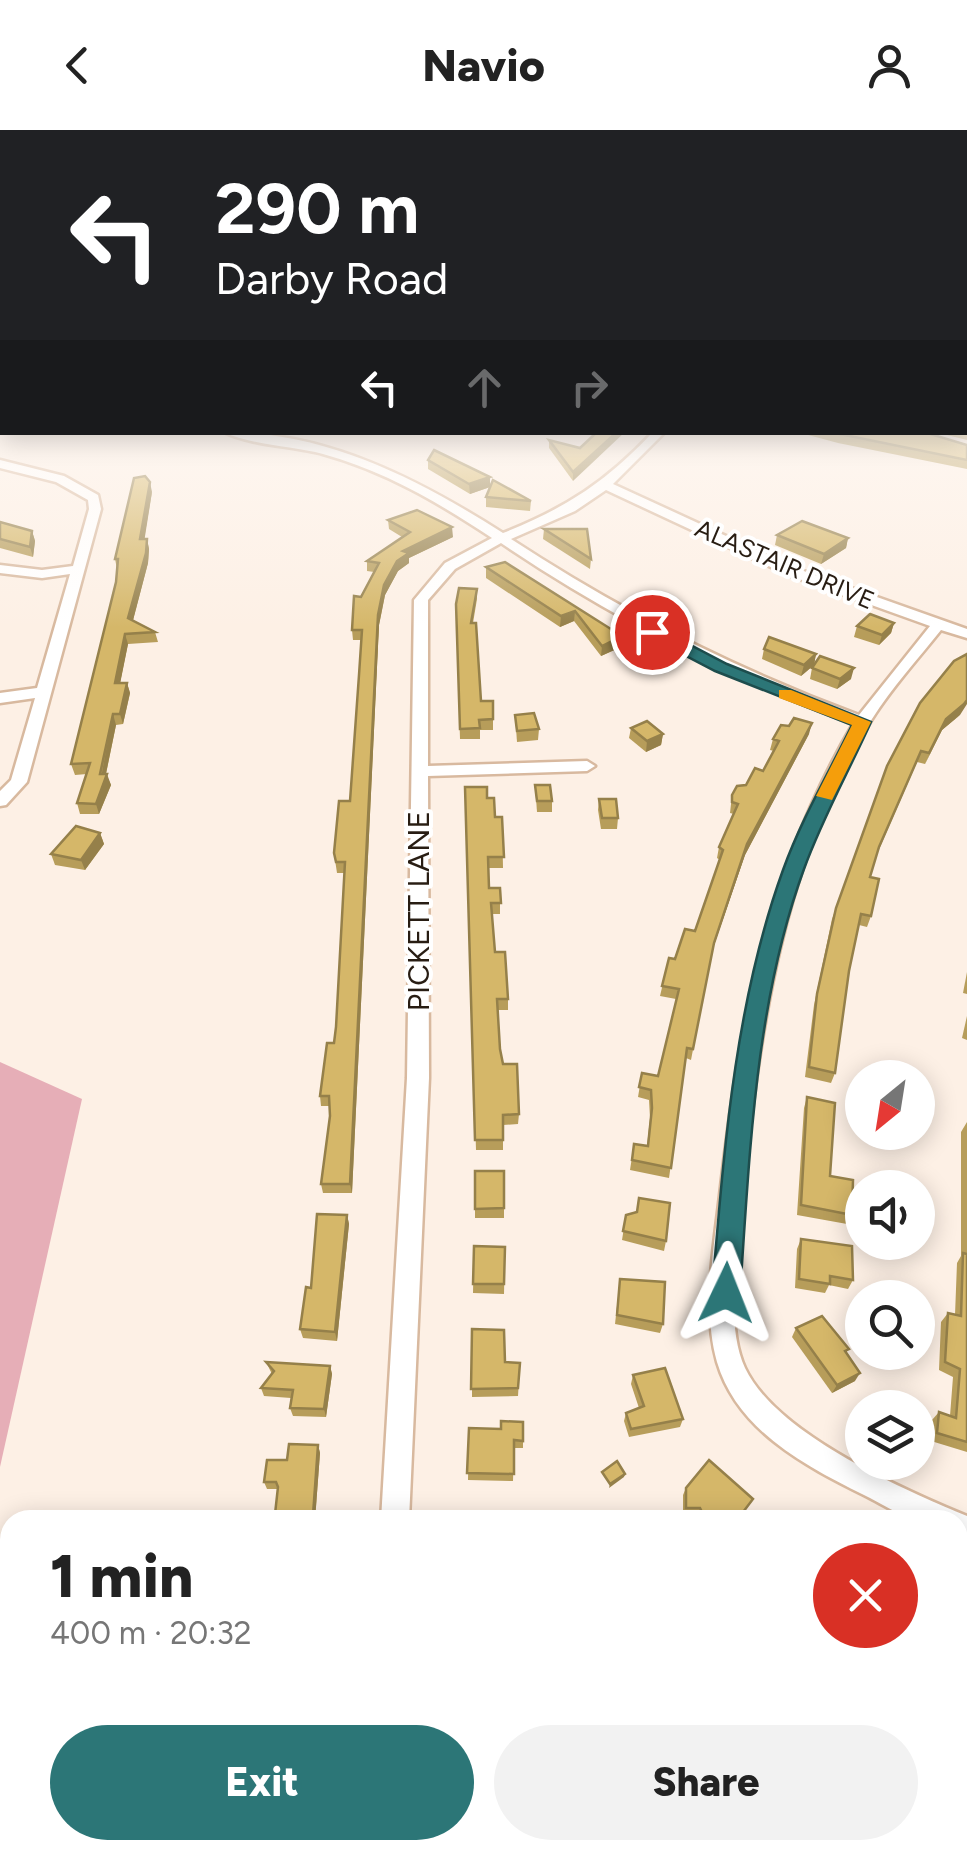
<!DOCTYPE html>
<html lang="en">
<head>
<meta charset="utf-8">
<style>
	body { margin:0; font-family:Figtree,sans-serif; background:#f2f2f2; color:#222; height:100vh; display:flex; flex-direction:column; font-size:38px; white-space:nowrap }
	* { box-sizing:border-box; margin:0 }
	p { font-size:32px; color:#767676 }
	.icon { flex:none; width:55px; height:55px; fill:none; stroke:currentColor; stroke-width:2; stroke-linecap:round; stroke-linejoin:round }
	.map { position:relative; flex:1; overflow:hidden }
	.side { position:absolute; left:0px; top:1380px; width:968px; height:350px; display:flex; flex-direction:column; background:#fff; border-radius:30px 30px 0 0; box-shadow:0 5px 25px #0003 }
	.side>* { flex:none }
	.banner { position:absolute; left:0px; top:0px; width:968px; height:305px; box-shadow:0 5px 25px #0003; background:#202124; color:#fff; overflow:hidden }
	.needle { width:65px; rotate:210deg }
	.controls { position:absolute; left:845px; top:930px; display:grid; gap:20px }
	.controls a { display:grid; place-items:center; width:90px; height:90px; border-radius:50%; background:#fff; box-shadow:0 5px 25px #0003; font-size:50px }
	.pin { position:absolute; display:grid; place-items:center; width:85px; height:85px; color:#fff; margin:-42px; border:5px solid #fff; border-radius:50%; box-shadow:0 2px 10px #0007 }
	.me { position:absolute; width:110px; margin:-55px; rotate:2deg; stroke-linejoin:round; filter:drop-shadow(0 0 8px #0008) }
	.turn { display:flex; align-items:center; gap:35px; height:210px; padding:0 50px; font-size:45px }
	.turn .icon { width:130px; height:130px; stroke-width:2.5 }
	.turn b { display:block; font-size:70px; line-height:85px }
	.lanes { display:flex; align-items:center; height:95px; padding:0 50px; background:#0003; justify-content:center; gap:50px; direction:ltr }
	.lanes .off { opacity:.35 }
	.round { display:grid; place-items:center; flex:none; width:105px; height:105px; border-radius:52px; background:#f2f2f2 }
	.head { display:flex; align-items:center; justify-content:space-between; height:170px; padding:0 50px }
	h1 { font-size:60px; font-weight:800; line-height:75px }
	.action { display:flex; gap:20px; margin-top:auto; padding:20px 50px }
	.action a { flex:1; height:115px; border-radius:60px; background:#2c7677; color:#fff; font-size:40px; font-weight:800; line-height:115px; text-align:center }
	.action a+a { background:#f2f2f2; color:#222 }
	header { display:flex; justify-content:space-between; align-items:center; height:130px; padding:0 50px; background:#fff; font-size:45px; font-weight:800 }
	.map>svg:first-child { display:block }
	.green { fill:#e6aeb7 }
	.lines { fill:none; stroke-linecap:round; stroke-linejoin:round }
	.minor-casing { stroke:#d8b99f; stroke-width:5 }
	.minor { fill:#fff; fill-rule:evenodd }
	.wall { fill:#b79d5a }
	.shaded-wall { fill:#95804a }
	.building { fill:#d5b769; stroke:#95804a; stroke-width:2.5 }
	.route { fill:#2c7677; stroke:#1d4d4d; stroke-width:2.5 }
	.slow { fill:#f59e0b }
	.labels { text-anchor:middle; stroke-width:8; stroke-linejoin:round; paint-order:stroke }
	.far-street-label { font-size:25px; fill:#281d13; stroke:#fff }
	.street-label { font-size:30px; fill:#281d13; stroke:#fff }
</style>
</head>
<body>
<header><svg class="icon" aria-label="back" viewBox="0 0 24 24"><path d="M15 5l-7 7 7 7"/></svg>Navio<svg class="icon" aria-label="person" viewBox="0 0 24 24"><circle cx="12" cy="8" r="4"/><path d="M4 21q1-7 8-7t8 7"/></svg></header>
<div class="map">
<svg width="967" height="1730" viewBox="0 0 967 1730">
	<rect width="100%" height="100%" fill="#fdf0e5"/>
	<polygon class="green" points="0,932 82,969 0,1337"/>
	<g class="lines">
		<defs>
			<g id="minor">
				<path d="M224 302C327 302 418 349 503 403 566 378 606 352 653 302H665L613 354 798 439 967 499V508L941 500C918 529 892 557 872 589 782 732 759 901 743 1066 738 1114 724 1193 745 1238 776 1304 904 1360 967 1386V1415L958 1411V1390C944 1390 925 1393 912 1389 896 1383 880 1373 864 1365 805 1336 737 1300 717 1232 702 1179 714 1118 720 1065 740 892 764 747 853 594 728 547 612 488 501 413L455 439 428 470V636L587 631 595 636 587 641 428 646 429 948 409 1390H381L407 948 414 470 445 433 492 408C439 373 385 341 323 324 293 316 250 315 224 302ZM606 360 788 445 930 496 859 585C735 539 621 481 511 409L575 381Z"/>
				<polygon points="0,330 64,346 98,365 101,379 27,652 6,675 0,676 0,661 11,650 35,568 0,573 0,563 37,558 70,444 42,448 0,443 0,435 42,440 73,436 89,379 88,370 56,352 0,338"/>
				<polygon points="625,1720 669,1720 673,1730 629,1730"/>
			</g>
		</defs>
		<use href="#minor" class="minor-casing"/>
		<use href="#minor" class="minor"/>
	</g>
	<g class="wall">
		<polygon points="965,256 967,256 967,310 935,302 965,302"/>
		<polygon points="797,302 924,302 967,315 967,339 838,313"/>
		<polygon points="549,310 580,318 573,351 549,318"/>
		<polygon points="428,330 490,347 490,357 470,364 428,339"/>
		<polygon points="152,362 144,409 147,409 149,419 148,433 133,490 155,502 158,512 128,514 120,553 127,553 130,563 123,594 116,595 106,644 111,655 99,684 80,684 77,673 87,644 75,645 71,634 116,452 117,439 115,429"/>
		<polygon points="486,367 531,371 530,381 486,377"/>
		<polygon points="388,390 453,407 409,428 409,433 398,441 385,465 379,495 352,1063 323,1063 321,1054 330,986 330,976 321,976 320,966 334,913 336,897 345,743 337,743 334,723 350,671 361,510 353,510 352,500 361,467 374,442 367,441 367,431 402,407 389,399"/>
		<polygon points="0,392 32,401 35,411 33,427 0,418"/>
		<polygon points="544,399 591,429 590,439 543,409"/>
		<polygon points="777,405 848,408 846,418 821,434 775,415"/>
		<polygon points="505,432 622,506 621,517 601,526 574,491 560,497 486,448 486,437"/>
		<polygon points="477,459 477,469 473,493 481,571 493,571 493,600 480,600 480,609 460,609 456,474"/>
		<polygon points="894,493 891,503 879,515 854,507 857,496"/>
		<polygon points="764,519 816,524 814,535 801,546 762,529"/>
		<polygon points="812,538 851,549 837,559 810,549"/>
		<polygon points="515,585 539,599 538,610 517,612"/>
		<polygon points="960,585 942,600 925,634 917,632 877,724 870,747 871,786 867,797 859,795 849,841 835,943 831,953 805,947 814,875 832,789 887,636"/>
		<polygon points="631,598 663,604 661,615 646,622 629,608"/>
		<polygon points="809,604 745,725 712,821 691,930 686,928 669,1048 630,1040 634,1014 647,1016 650,988 649,970 638,967 642,943 658,946 676,869 660,866 669,828 675,829 695,801 720,730 717,728 719,717 734,684 730,683 732,665 763,641 774,621 770,620 773,609"/>
		<polygon points="535,655 552,671 552,682 537,682"/>
		<polygon points="465,657 487,668 495,687 502,687 503,738 488,738 489,758 500,758 500,784 492,784 495,822 508,869 508,880 498,880 500,919 503,934 519,984 518,994 503,995 503,1020 476,1020"/>
		<polygon points="599,669 618,688 617,699 601,699 598,680"/>
		<polygon points="100,703 104,714 85,740 55,735 51,724"/>
		<polygon points="967,842 967,864 963,863"/>
		<polygon points="967,886 967,910 962,908"/>
		<polygon points="807,967 830,1046 852,1085 847,1094 797,1085 804,978"/>
		<polygon points="967,992 967,1322 931,1311 932,1290 939,1282 950,1286 953,1247 939,1240 941,1192 948,1183 955,1185 957,1133 961,1126 961,1002"/>
		<rect x="475" y="1041" width="29" height="47"/>
		<polygon points="639,1068 666,1111 664,1121 622,1110 626,1085 637,1083"/>
		<polygon points="347,1085 349,1094 337,1211 303,1208 300,1199 311,1158"/>
		<polygon points="801,1109 853,1150 848,1159 829,1155 825,1163 795,1158 797,1119"/>
		<polygon points="474,1116 505,1117 504,1164 473,1163"/>
		<polygon points="620,1149 663,1194 660,1203 615,1194"/>
		<polygon points="796,1198 846,1223 855,1251 832,1263 792,1207"/>
		<polygon points="472,1199 505,1232 520,1233 518,1266 472,1267"/>
		<polygon points="266,1232 330,1236 332,1244 326,1287 293,1286 290,1278 291,1268 264,1266 261,1258 272,1244"/>
		<polygon points="633,1245 683,1289 680,1297 629,1307 624,1291 626,1283 639,1278 631,1254"/>
		<polygon points="523,1292 523,1318 514,1318 513,1351 468,1350 469,1298 501,1299"/>
		<polygon points="318,1315 320,1323 315,1390 278,1390 275,1384 278,1359 267,1359 264,1352 287,1330"/>
		<polygon points="686,1358 753,1369 739,1390 699,1390 697,1385 683,1385 683,1365"/>
		<polygon points="837,1720 907,1720 905,1727 893,1730 835,1730"/>
	</g>
	<g class="shaded-wall">
		<polygon points="617,302 625,302 573,351 573,342"/>
		<polygon points="490,347 490,357 470,364 469,354"/>
		<polygon points="150,352 152,362 143,419 140,409"/>
		<polygon points="452,397 453,407 409,428 409,433 398,441 385,465 379,495 352,1063 350,1054 378,485 384,455 403,421"/>
		<polygon points="32,401 35,411 33,427 30,417"/>
		<polygon points="848,408 846,418 821,434 824,424"/>
		<polygon points="147,409 149,419 148,433 131,498 128,488"/>
		<polygon points="575,481 574,491 560,497 561,486"/>
		<polygon points="894,493 891,503 879,515 882,505"/>
		<polygon points="125,504 128,514 118,564 115,553"/>
		<polygon points="622,506 621,517 601,526 602,516"/>
		<polygon points="816,524 814,535 801,546 804,535"/>
		<polygon points="854,538 851,549 837,559 840,549"/>
		<polygon points="127,553 130,563 123,594 120,584"/>
		<polygon points="967,570 967,574 960,585 942,600 925,634 946,589"/>
		<polygon points="113,584 116,595 104,653 107,644 111,655 99,684 96,674"/>
		<polygon points="812,593 809,604 745,725 711,824 747,714"/>
		<polygon points="663,604 661,615 646,622 647,611"/>
		<polygon points="100,703 104,714 85,740 81,730"/>
		<polygon points="347,1085 349,1094 337,1211 335,1202"/>
		<polygon points="330,1236 332,1244 326,1287 324,1279"/>
		<polygon points="860,1243 855,1251 832,1263 837,1255"/>
		<polygon points="318,1315 320,1323 315,1390 313,1385"/>
		<polygon points="625,1344 624,1347 609,1358 610,1354"/>
		<polygon points="320,1720 327,1720 315,1730 308,1730"/>
	</g>
	<g class="building">
		<rect x="965" y="256" width="2" height="45"/>
		<polygon points="597,302 617,302 573,342 549,310 580,318"/>
		<polygon points="830,302 924,302 967,315 967,330"/>
		<polygon points="434,320 490,347 469,354 428,330"/>
		<polygon points="145,346 150,352 140,409 147,409 146,423 128,488 155,502 125,504 115,553 127,553 120,584 113,584 100,644 107,644 96,674 77,673 90,633 71,634 116,452 118,429 115,429 134,348"/>
		<polygon points="493,350 531,371 486,367"/>
		<polygon points="417,380 452,397 403,421 409,423 397,431 384,455 378,485 350,1054 321,1054 330,986 329,966 320,966 327,913 334,913 336,897 345,732 336,732 334,723 339,671 350,671 359,545 362,500 352,500 354,466 361,467 379,433 367,431 410,402 388,390"/>
		<polygon points="802,391 848,408 824,424 777,405"/>
		<polygon points="0,392 32,401 30,417 0,409"/>
		<polygon points="544,399 587,399 591,429"/>
		<polygon points="505,432 622,506 602,516 575,481 561,486 486,437"/>
		<polygon points="459,458 477,459 471,493 476,493 481,571 493,571 493,589 479,590 480,598 460,599 456,474"/>
		<polygon points="870,484 894,493 882,505 857,496"/>
		<polygon points="769,507 816,524 804,535 764,519"/>
		<polygon points="967,524 967,570 964,574 946,589 929,623 921,621 879,717 870,747 879,749 871,786 861,784 849,841 835,943 809,937 817,864 836,778 887,636 920,573 954,531"/>
		<polygon points="820,526 854,538 840,549 812,538"/>
		<polygon points="534,583 539,599 517,601 515,585"/>
		<polygon points="794,588 812,593 747,714 714,813 693,919 687,918 671,1038 632,1030 634,1014 648,1016 652,978 651,960 639,957 642,943 658,946 679,859 662,856 669,828 675,829 685,799 695,801 723,720 719,717 738,674 732,672 732,665 737,656 746,655 755,638 763,641 779,611 773,609 781,595 789,596"/>
		<polygon points="647,591 663,604 647,611 631,598"/>
		<polygon points="535,655 550,655 552,671 537,671"/>
		<polygon points="465,657 487,657 487,668 494,668 495,687 502,687 504,727 488,727 489,758 500,758 501,773 491,773 495,822 505,822 508,869 497,869 500,919 503,934 517,934 519,984 503,985 503,1010 475,1010"/>
		<polygon points="599,669 616,669 618,688 602,688"/>
		<polygon points="76,696 100,703 81,730 51,724"/>
		<polygon points="807,967 835,973 830,1046 853,1050 852,1085 801,1075"/>
		<polygon points="475,1041 504,1041 504,1078 475,1079"/>
		<polygon points="639,1068 670,1073 666,1111 623,1101 626,1085 637,1082"/>
		<polygon points="317,1084 347,1085 335,1202 300,1199 306,1157 311,1158"/>
		<polygon points="801,1109 852,1116 853,1150 830,1146 830,1154 799,1149"/>
		<polygon points="474,1116 505,1117 504,1154 473,1154"/>
		<polygon points="963,1123 967,1124 967,1312 937,1303 939,1282 956,1288 960,1239 945,1232 948,1183 961,1186"/>
		<polygon points="620,1149 665,1152 663,1194 617,1185"/>
		<polygon points="822,1186 849,1219 845,1221 860,1243 837,1255 796,1198"/>
		<polygon points="472,1199 504,1200 505,1232 520,1233 518,1258 471,1259"/>
		<polygon points="266,1232 330,1236 324,1279 290,1278 293,1260 261,1258 274,1241"/>
		<polygon points="665,1238 683,1289 631,1299 626,1283 644,1276 633,1245"/>
		<polygon points="501,1291 523,1292 523,1311 514,1310 514,1344 467,1343 469,1298 501,1299"/>
		<polygon points="289,1314 318,1315 313,1385 275,1384 278,1357 276,1352 264,1352 267,1330 287,1330"/>
		<polygon points="709,1330 753,1369 737,1390 734,1390 725,1383 720,1390 706,1390 700,1378 686,1378 686,1358"/>
		<polygon points="617,1331 625,1344 610,1354 602,1342"/>
		<polygon points="465,1387 500,1388 500,1390 465,1390"/>
		<polygon points="286,1720 320,1720 308,1730 291,1730"/>
		<polygon points="383,1720 446,1720 441,1730 378,1730"/>
		<polygon points="846,1720 907,1720 905,1727 895,1721 893,1730 848,1730 844,1727"/>
	</g>
	<linearGradient id="sky" x2="0" y2="1"><stop stop-color="#86acac"/><stop offset="0.51" stop-color="#fef8f3"/><stop offset="1" stop-color="#fef8f3" stop-opacity="0"/></linearGradient>
	<rect width="967" height="498" fill="url(#sky)"/>
	<path class="route" d="M646 498H658L727 534 871 592C849 641 822 689 804 739 755 873 750 1022 740 1163L736 1172 726 1176 716 1172 712 1163C724 1022 734 875 783 740 801 690 829 642 852 595L715 541 646 505Z"/>
	<polygon class="slow" points="779,560 791,560 871,592 832,670 816,666 852,595 779,568"/>
	<g class="labels">
		<g class="far-street-label">
			<text transform="translate(785 434) rotate(23)" y="9">ALASTAIR DRIVE</text>
		</g>
		<g class="street-label">
			<text transform="translate(419 781) rotate(-90)" y="10">PICKETT LANE</text>
		</g>
	</g>
</svg>
<div class="controls">
<a><svg class="needle" viewBox="-14 -14 28 28"><path d="M0-13l5 13h-10z" fill="#e53935"/><path d="M0 13l5-13h-10z" fill="#767676"/></svg></a>
<a><svg class="icon" aria-label="sound" viewBox="0 0 24 24"><path d="M4 9h4l5-4v14l-5-4H4zM17 9q2 3 0 6"/></svg></a>
<a><svg class="icon" aria-label="search" viewBox="0 0 24 24"><circle cx="10" cy="10" r="6"/><path d="M15 15l6 6"/></svg></a>
<a><svg class="icon" aria-label="layers" viewBox="0 0 24 24"><path d="M12 4l9 5-9 5-9-5zM3 14l9 5 9-5"/></svg></a>
</div>
<div class="pin" style="left:652px;top:502px;background:#d93025"><svg class="icon" aria-label="arrive" viewBox="0 0 24 24"><path d="M6 21V4h12l-3 4 3 4H6"/></svg></div>
<svg class="me" style="left:726px;top:1163px" viewBox="-20 -20 40 40"><path d="M0-17L14 15 0 8-14 15z" fill="#2c7677" stroke="#fff" stroke-width="4"/></svg>
<div class="banner">
<div class="turn"><svg class="icon" aria-label="left" viewBox="0 0 24 24"><path d="M17 20v-9H6M10 6l-5 5 5 5"/></svg><div><b>290 m</b>Darby Road</div></div>
<div class="lanes"><svg class="icon" aria-label="left" viewBox="0 0 24 24"><path d="M17 20v-9H6M10 6l-5 5 5 5"/></svg><svg class="icon off" aria-label="ahead" viewBox="0 0 24 24"><path d="M12 20V5M6 11l6-6 6 6"/></svg><svg class="icon off" aria-label="right" viewBox="0 0 24 24"><path d="M7 20v-9h11M14 6l5 5-5 5"/></svg></div>
</div>
<section class="side">
<div class="head"><div><h1>1 min</h1><p>400 m · 20:32</p></div><a class="round" style="background:#d93025;color:#fff"><svg class="icon" aria-label="close" viewBox="0 0 24 24"><path d="M6 6l12 12M18 6L6 18"/></svg></a></div>
<div class="action"><a>Exit</a><a>Share</a></div>
</section>
</div>
</body>
</html>
